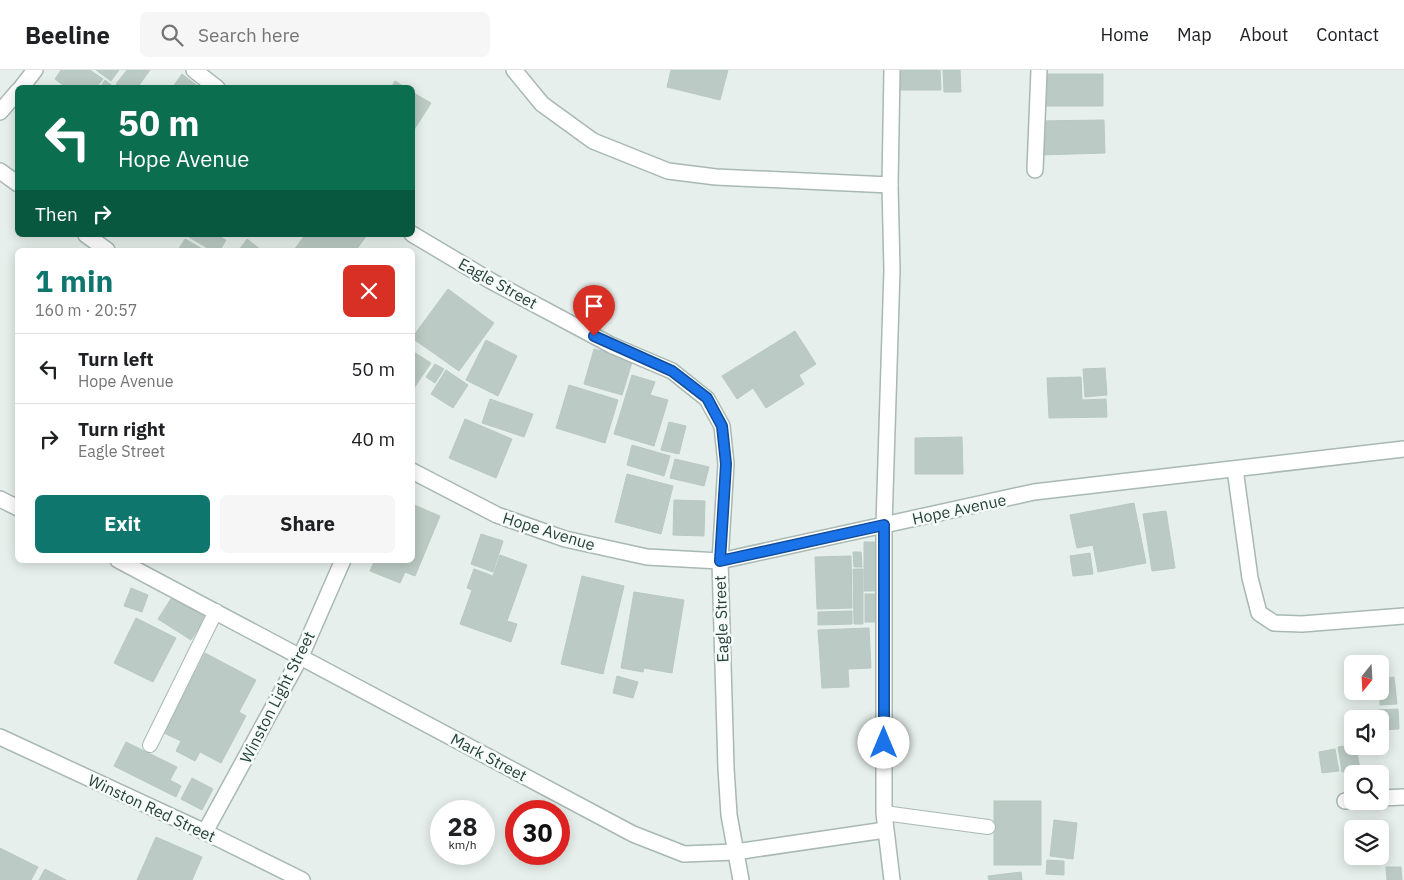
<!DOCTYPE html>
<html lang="en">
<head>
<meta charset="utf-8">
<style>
	body { margin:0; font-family:"IBM Plex Sans",sans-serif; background:#f6f6f6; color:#202124; height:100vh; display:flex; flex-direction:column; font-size:19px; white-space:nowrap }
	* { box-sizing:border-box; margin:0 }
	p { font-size:16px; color:#757577 }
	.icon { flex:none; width:28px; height:28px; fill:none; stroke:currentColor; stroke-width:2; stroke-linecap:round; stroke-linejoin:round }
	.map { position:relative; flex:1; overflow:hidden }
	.details { position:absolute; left:15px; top:178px; width:400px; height:315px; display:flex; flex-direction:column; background:#fff; border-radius:8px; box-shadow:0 2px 12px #0003 }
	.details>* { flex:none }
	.guide { position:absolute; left:15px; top:15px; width:400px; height:152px; border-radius:8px; box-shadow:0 2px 12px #0003; background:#0b6e4f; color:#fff; overflow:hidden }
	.needle { width:32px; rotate:198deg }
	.controls { position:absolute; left:1344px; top:585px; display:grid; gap:10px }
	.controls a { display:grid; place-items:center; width:45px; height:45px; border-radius:8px; background:#fff; box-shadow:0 2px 12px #0003; font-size:25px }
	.speed { position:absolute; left:430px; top:730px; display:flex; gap:10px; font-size:25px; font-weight:700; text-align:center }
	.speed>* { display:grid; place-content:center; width:65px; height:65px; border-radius:50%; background:#fff; box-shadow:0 2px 12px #0003; line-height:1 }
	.speed small { font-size:12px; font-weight:400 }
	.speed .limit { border:8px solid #d22; background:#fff; color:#111 }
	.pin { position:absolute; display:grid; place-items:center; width:42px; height:42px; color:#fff; margin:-51px -21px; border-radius:50% 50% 50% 0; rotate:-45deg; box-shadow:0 0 5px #0007 }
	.pin .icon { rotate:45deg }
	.me { position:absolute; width:55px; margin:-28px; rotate:0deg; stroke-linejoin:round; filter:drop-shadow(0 0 4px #0008) }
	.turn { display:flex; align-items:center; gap:18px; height:105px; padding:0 20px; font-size:22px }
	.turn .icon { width:65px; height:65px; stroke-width:2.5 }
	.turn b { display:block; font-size:35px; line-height:42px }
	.then { display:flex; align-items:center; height:48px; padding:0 20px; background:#0003; gap:10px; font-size:19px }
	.round { display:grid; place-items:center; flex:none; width:52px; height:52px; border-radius:8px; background:#f6f6f6 }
	.head { display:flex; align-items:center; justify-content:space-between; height:85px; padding:0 20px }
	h1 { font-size:30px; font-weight:700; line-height:38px; color:#0f766e }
	.action { display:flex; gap:10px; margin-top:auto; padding:10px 20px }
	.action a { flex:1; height:58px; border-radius:8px; background:#0f766e; color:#fff; font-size:20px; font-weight:700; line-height:58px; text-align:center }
	.action a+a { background:#f6f6f6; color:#202124 }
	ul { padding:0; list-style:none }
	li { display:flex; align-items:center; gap:15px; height:70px; padding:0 20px; border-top:1px solid #e0e0e0 }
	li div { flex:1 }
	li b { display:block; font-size:19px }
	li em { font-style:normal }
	header { display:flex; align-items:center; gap:30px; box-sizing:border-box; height:70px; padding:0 25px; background:#fff; border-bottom:1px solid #e0e0e0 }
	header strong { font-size:24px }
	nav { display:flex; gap:28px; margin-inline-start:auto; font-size:18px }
	.search { width:350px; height:45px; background:#f6f6f6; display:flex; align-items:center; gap:12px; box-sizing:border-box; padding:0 18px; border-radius:8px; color:#757577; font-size:19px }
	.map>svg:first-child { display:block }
	.building { fill:#bbcac4; stroke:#b8c9c2 }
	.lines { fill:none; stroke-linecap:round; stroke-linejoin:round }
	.service-casing { stroke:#a8b8b2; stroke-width:16 }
	.minor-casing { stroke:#a8b8b2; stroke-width:18 }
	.service { stroke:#fff; stroke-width:14 }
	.minor { stroke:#fff; stroke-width:15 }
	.route-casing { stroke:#114b97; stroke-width:12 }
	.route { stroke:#1a73e8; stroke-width:9 }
	.labels { text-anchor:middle; stroke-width:5; stroke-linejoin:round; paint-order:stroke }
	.street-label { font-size:16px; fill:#24423a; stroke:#f7fbf9 }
</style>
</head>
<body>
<header>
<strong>Beeline</strong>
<div class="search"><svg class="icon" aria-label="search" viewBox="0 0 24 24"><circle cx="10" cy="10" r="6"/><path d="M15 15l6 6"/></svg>Search here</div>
<nav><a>Home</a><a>Map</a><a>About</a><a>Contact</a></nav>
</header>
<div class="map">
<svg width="1404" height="810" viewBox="0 0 1404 810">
	<rect width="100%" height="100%" fill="#e6efeb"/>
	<g class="building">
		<polygon points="61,0 90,0 103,9 96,18 67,18 55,9"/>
		<polygon points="96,0 119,0 111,11"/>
		<polygon points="127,0 150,0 137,18 121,18 116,14"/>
		<polygon points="671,0 728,0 720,30 667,17"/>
		<polygon points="897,0 940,0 941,20 897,20"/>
		<polygon points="943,0 960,0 961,22 944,22"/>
		<polygon points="182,4 200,18 172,18"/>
		<polygon points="1042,4 1103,4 1103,36 1041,36"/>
		<polygon points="105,10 115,18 100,18"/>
		<polygon points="395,11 406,18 391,18"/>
		<polygon points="412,22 431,33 412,63"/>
		<polygon points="1104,50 1105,83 1039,85 1038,51"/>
		<polygon points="191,165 217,165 226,170 220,180 211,180 189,167"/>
		<polygon points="305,165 367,165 356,180 294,180"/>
		<polygon points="185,169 204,180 178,180"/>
		<polygon points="247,169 261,180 239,180"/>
		<polygon points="448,219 494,253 459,301 412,268"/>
		<polygon points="795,261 816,294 799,305 804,314 766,338 753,318 737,329 722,306"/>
		<polygon points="486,270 517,286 498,326 466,310"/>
		<polygon points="594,279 633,289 622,325 584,314"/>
		<polygon points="412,281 431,293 412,321"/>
		<polygon points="435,294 444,299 435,313 426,307"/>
		<polygon points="1105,298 1107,325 1085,327 1083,299"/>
		<polygon points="446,300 468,315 453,338 431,324"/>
		<polygon points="632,305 655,312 650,325 668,330 654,376 614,364"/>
		<polygon points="1081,307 1082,330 1106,329 1107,347 1049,348 1047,308"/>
		<polygon points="569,315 618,330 605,373 556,358"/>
		<polygon points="490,329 533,344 524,367 482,353"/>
		<polygon points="465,349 512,369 496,408 449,388"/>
		<polygon points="669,352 686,356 679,384 661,380"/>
		<polygon points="962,367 963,404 915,404 915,368"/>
		<polygon points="632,375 670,386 664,406 627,395"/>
		<polygon points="675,389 709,397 704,416 670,408"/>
		<polygon points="627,404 673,416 661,464 615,452"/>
		<polygon points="674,430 705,431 704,466 673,465"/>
		<polygon points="1134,433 1146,493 1098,502 1093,475 1077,478 1070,445"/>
		<polygon points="412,434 440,446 415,506 405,502 400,513 370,501 375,490 412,490"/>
		<polygon points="1166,441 1175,498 1152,501 1143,444"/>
		<polygon points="481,464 503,471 493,502 471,494"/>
		<polygon points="864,472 880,472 881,521 864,521"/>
		<polygon points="853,482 861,482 862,497 854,497"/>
		<polygon points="1090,483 1093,504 1073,506 1070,486"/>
		<polygon points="500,485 527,495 507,551 517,554 511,572 460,554 472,520 467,518 474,499 493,506"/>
		<polygon points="851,486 852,538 817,539 815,487"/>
		<polygon points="853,499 863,499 863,554 854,554"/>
		<polygon points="582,506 624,516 603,604 561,594"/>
		<polygon points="131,518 148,525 142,542 124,536"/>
		<polygon points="634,522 684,530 672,603 644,598 643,602 621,598"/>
		<polygon points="174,524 207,545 191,570 158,549"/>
		<rect x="865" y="524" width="17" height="28"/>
		<polygon points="852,541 852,554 818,555 818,542"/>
		<polygon points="136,548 176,568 153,612 114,593"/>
		<polygon points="869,558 871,598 848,599 849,617 822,618 818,560"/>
		<polygon points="205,583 256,610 239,642 246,646 221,693 200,682 195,691 176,681 181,671 164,663"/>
		<polygon points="617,606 638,612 633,628 613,623"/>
		<polygon points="1394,607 1397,634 1380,635 1380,609"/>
		<polygon points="1398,639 1399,659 1380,660 1378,640"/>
		<polygon points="1374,641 1375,649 1356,649 1355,644"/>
		<polygon points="126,672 177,697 170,710 181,716 176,727 114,696"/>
		<polygon points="1352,675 1356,676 1360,699 1342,702 1338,677"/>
		<polygon points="1335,679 1339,701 1322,703 1319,682"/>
		<polygon points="192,708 213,719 202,740 181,729"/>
		<rect x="994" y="731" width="47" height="64"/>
		<polygon points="1054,750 1077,753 1073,789 1050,786"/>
		<polygon points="156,767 202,787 192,810 137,810"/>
		<polygon points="0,778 38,797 31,810 0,810"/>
		<polygon points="1047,790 1064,791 1064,805 1046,804"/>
		<polygon points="1386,797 1401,797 1402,810 1387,810"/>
		<polygon points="45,799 66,810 39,810"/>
		<polygon points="1021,802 1022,810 989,810 988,806"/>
	</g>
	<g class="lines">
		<defs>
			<g id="service">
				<polyline points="150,675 216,541"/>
				<polyline points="884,743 988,757"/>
			</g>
			<g id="minor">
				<polyline points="194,0 217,18"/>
				<polyline points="514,0 542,34 593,71 668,101 716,107 890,115"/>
				<polyline points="892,0 890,115 892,200 884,455 884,743 892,810"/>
				<polyline points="21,18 35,0"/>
				<polyline points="0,42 18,21"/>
				<polyline points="1035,100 1039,0"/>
				<polyline points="0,101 18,114"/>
				<polyline points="412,164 491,211 611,275 672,301 707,329 722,356 726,394 720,491 726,698 729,745 741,810"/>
				<polyline points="86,165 107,180"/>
				<polyline points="1235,399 1250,508 1259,543 1274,553 1302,554 1404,546"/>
				<polyline points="412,401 497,445 565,469 647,487 720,491 1034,422 1404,379"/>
				<polyline points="0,429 18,438"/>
				<polyline points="118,490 633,764 684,784 735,782 885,760"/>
				<polyline points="0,667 205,762 302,810"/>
				<polyline points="1380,728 1404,727"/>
				<polyline points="1345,731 1352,730"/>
				<polyline points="205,762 301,586 343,490"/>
			</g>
		</defs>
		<use href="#service" class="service-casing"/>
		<use href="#minor" class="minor-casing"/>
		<use href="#service" class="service"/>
		<use href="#minor" class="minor"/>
	</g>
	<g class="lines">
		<defs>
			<polyline id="route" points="594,266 672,301 707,328 722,356 726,394 720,491 884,455 884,673"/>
		</defs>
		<use href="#route" class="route-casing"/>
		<use href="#route" class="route"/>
	</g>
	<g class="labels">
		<g class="street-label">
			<text transform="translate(498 213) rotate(29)" y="6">Eagle Street</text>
			<text transform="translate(959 439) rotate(-12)" y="6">Hope Avenue</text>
			<text transform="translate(549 461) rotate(17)" y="6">Hope Avenue</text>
			<text transform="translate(721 549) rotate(-92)" y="6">Eagle Street</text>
			<text transform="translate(277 627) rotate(-63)" y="6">Winston Light Street</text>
			<text transform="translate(489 687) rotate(28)" y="6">Mark Street</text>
			<text transform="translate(152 738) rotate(25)" y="6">Winston Red Street</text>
		</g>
	</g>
</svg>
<div class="controls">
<a><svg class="needle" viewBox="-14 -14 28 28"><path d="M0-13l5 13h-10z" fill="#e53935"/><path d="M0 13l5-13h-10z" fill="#757577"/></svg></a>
<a><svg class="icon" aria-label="sound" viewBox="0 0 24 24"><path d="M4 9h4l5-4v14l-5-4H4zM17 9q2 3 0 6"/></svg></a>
<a><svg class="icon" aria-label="search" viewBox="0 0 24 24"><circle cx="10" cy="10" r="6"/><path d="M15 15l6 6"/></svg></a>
<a><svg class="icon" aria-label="layers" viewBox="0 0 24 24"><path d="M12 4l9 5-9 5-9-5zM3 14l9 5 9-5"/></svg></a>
</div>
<div class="speed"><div>28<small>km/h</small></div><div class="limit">30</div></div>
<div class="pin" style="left:594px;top:266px;background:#d93025"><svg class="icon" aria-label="arrive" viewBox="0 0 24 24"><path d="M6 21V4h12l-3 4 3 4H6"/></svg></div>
<svg class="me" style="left:884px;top:673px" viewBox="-20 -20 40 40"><circle r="19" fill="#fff"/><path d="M0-13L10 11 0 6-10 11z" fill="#1a73e8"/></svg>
<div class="guide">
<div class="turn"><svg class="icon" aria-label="left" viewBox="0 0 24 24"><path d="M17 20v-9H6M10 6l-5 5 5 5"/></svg><div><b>50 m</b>Hope Avenue</div></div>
<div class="then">Then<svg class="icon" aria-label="right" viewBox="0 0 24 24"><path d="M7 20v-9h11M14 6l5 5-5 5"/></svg></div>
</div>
<section class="details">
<div class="head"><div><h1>1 min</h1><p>160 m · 20:57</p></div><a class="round" style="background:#d93025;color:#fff"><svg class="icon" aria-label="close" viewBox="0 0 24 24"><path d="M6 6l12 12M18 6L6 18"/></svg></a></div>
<ul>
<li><svg class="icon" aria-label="left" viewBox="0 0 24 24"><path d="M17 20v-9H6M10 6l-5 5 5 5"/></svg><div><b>Turn left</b><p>Hope Avenue</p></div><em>50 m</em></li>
<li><svg class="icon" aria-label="right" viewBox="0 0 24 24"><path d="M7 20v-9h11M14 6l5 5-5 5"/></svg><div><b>Turn right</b><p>Eagle Street</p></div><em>40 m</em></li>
</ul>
<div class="action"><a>Exit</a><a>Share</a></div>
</section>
</div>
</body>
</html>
